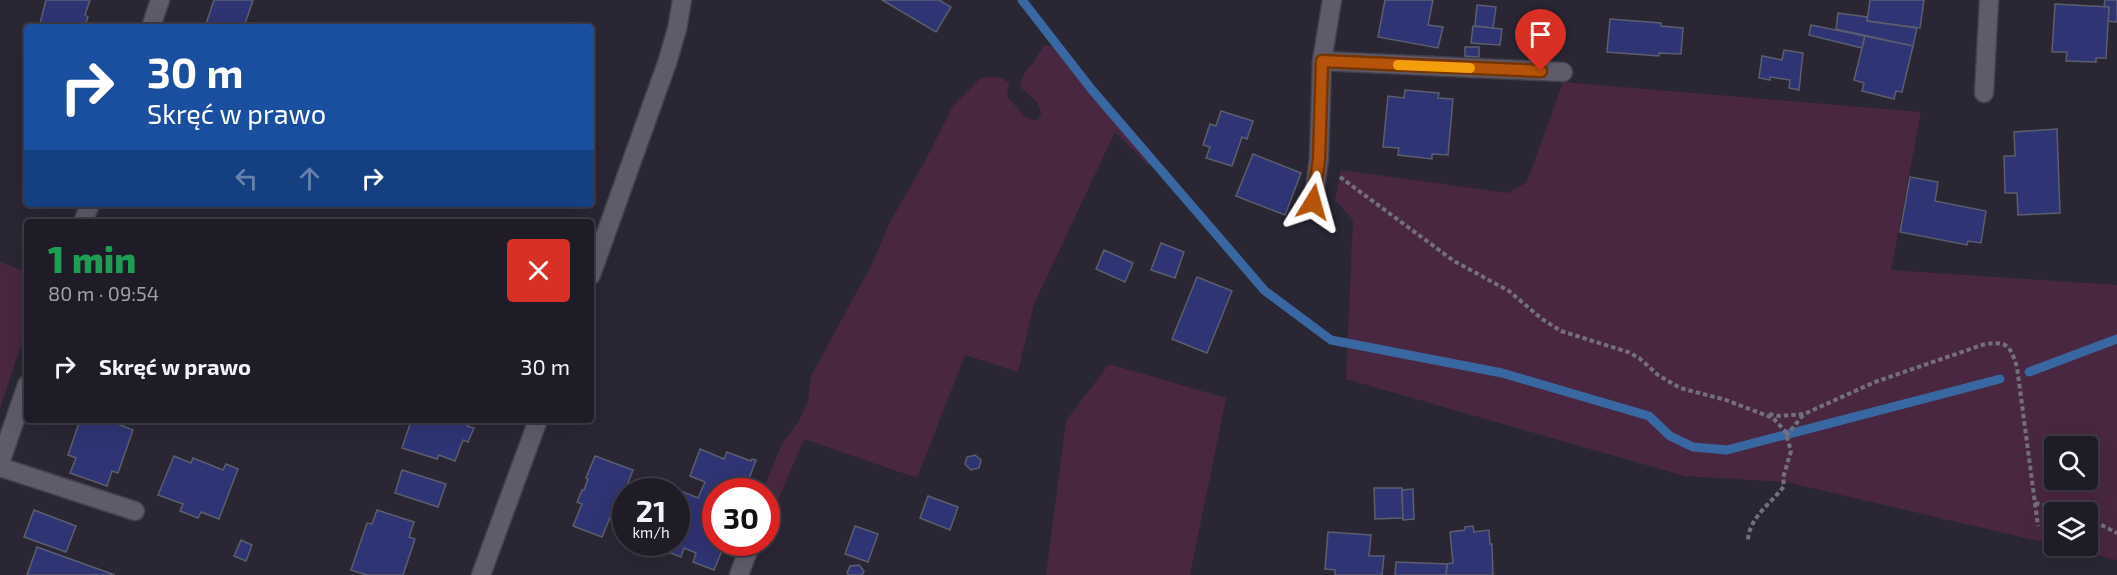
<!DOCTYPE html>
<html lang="pl">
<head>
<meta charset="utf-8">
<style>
	body { margin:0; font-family:"Exo 2",sans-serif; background:#2d2933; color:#f1f3f6; height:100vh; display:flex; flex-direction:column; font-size:22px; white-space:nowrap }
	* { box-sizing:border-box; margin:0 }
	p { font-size:20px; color:#a2a1a7 }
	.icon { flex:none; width:33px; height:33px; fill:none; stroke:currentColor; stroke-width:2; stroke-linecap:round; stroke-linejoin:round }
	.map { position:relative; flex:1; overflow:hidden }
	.drawer { position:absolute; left:24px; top:219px; width:570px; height:204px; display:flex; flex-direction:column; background:#201c27; border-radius:6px; box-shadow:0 6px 24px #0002,0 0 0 2px #3d3a44 }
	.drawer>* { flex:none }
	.guide { position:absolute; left:24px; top:24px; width:570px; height:183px; border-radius:6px; box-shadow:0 6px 24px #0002,0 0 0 2px #3d3a44; background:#1a4fa0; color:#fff; overflow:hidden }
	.fabs { position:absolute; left:2044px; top:436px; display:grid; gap:12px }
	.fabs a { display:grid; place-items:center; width:54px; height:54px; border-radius:6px; background:#201c27; box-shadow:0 6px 24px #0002,0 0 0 2px #3d3a44; font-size:30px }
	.speed { position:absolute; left:612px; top:478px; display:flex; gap:12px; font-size:30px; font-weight:700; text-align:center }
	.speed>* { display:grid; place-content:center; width:78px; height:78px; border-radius:50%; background:#201c27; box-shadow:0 6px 24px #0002,0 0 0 2px #3d3a44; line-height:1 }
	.speed small { font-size:15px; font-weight:400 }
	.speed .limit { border:9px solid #d22; background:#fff; color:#111 }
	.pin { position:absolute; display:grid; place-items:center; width:51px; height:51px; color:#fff; margin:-62px -26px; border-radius:50% 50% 50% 0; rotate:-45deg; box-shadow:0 0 6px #0007 }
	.pin .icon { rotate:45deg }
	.me { position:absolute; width:66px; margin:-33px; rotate:8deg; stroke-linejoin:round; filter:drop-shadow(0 0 4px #0008) }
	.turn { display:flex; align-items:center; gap:21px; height:126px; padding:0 24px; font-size:27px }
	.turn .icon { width:78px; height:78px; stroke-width:2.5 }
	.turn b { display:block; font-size:42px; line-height:51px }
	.lanes { display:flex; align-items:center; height:57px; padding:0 24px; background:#0003; justify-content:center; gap:30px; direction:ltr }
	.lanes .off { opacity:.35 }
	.round { display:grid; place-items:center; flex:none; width:63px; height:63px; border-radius:6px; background:#2d2933 }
	.summary { display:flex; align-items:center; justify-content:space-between; height:102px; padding:0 24px }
	h1 { font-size:36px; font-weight:800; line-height:45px; color:#1e9e55 }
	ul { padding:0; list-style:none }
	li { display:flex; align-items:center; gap:18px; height:90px; padding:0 24px }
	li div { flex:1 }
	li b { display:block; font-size:22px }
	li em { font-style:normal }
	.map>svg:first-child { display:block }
	.green { fill:#492741; fill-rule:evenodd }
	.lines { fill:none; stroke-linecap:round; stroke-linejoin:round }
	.stream { stroke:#3867a2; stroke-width:9 }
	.building { fill:#2f3474; stroke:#5b5e6d; stroke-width:1.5 }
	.minor-casing { stroke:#44414c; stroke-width:21 }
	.path { stroke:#73707c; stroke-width:4; stroke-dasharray:4.5 3; stroke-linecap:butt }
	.minor { stroke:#5f5b6b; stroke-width:18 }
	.route-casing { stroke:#753606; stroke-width:15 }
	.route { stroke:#b45309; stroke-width:10 }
	.slow { stroke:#f59e0b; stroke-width:10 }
</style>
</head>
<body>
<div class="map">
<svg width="2117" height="575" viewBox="0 0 2117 575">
	<rect width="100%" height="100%" fill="#2a2634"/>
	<g class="green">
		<path d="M1048 45 1054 48 1093 99 1120 127 1150 163 1148 165 1115 132 1034 304 1018 372 965 355 917 478 804 439 767 527 766 492H762L782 444 799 421 808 401 811 376 872 264 890 222 924 163 953 106 981 78 1000 77 1009 83 1007 96 1025 117 1036 121 1041 116C1042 104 1031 96 1022 89L1020 81C1027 68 1037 60 1043 46Z"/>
		<path d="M1563 82 1921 112 1891 270 2117 285V560L2060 546H2088V513H2055V545L1786 482 1685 476 1346 379 1353 220 1335 200 1341 170 1508 193 1527 182ZM2055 447H2088V480H2055Z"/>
		<polygon points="0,262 27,272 27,327 0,408"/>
		<polygon points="1109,364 1226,398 1190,575 1046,575 1066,421"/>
	</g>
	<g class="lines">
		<g class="stream">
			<polyline points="1022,0 1092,90 1265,291 1331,340 1502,373 1649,416 1670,436 1693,447 1727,450 2000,379"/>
			<polyline points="2029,372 2117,339"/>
		</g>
	</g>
	<g class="building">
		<polygon points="46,0 90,0 85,15 88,17 84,27 39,27"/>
		<polygon points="214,0 253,0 244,27 205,27"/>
		<polygon points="882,0 939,0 951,7 936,32"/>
		<polygon points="1385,0 1433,0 1428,25 1443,27 1438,48 1378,37"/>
		<polygon points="1870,0 1924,0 1920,28 1867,21"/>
		<polygon points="2105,0 2117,0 2117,22 2108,21 2109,7 2104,7"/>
		<polygon points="2055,4 2109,7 2106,58 2096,58 2096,62 2066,61 2067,52 2052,52"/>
		<polygon points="1477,5 1496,7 1493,28 1475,26"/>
		<polygon points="1838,13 1867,17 1867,21 1917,28 1913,46 1836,29"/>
		<polygon points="1610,19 1661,23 1661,26 1683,28 1681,54 1659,53 1659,56 1607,52"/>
		<polygon points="1811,25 1865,36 1862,48 1809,35"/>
		<polygon points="1473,26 1502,29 1500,45 1471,43"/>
		<polygon points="1865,36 1913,46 1902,92 1896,91 1894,99 1862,91 1864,83 1854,80"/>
		<polygon points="1465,47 1479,47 1479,57 1465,56"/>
		<polygon points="1784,50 1803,53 1799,90 1789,88 1790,80 1770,77 1770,80 1759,78 1762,56 1782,60"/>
		<polygon points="1405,90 1439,93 1438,98 1453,99 1448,155 1432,154 1432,159 1398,155 1399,148 1383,147 1388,96 1404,98"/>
		<polygon points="1221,111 1253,121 1247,139 1242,137 1232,166 1206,158 1210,147 1203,145 1210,124 1216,126"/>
		<polygon points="2057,129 2060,213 2018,215 2017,193 2005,193 2004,156 2015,156 2014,132"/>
		<polygon points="1253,154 1301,173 1285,215 1236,196"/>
		<polygon points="1910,177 1938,182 1935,201 1986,211 1981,243 1968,241 1967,245 1900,232"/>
		<polygon points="1161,243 1184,252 1175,278 1151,270"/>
		<polygon points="1104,250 1133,263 1125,282 1096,269"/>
		<polygon points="1197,277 1232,291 1207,353 1172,339"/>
		<polygon points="80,420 107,420 133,430 118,473 112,471 107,486 70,473 76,458 68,455"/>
		<polygon points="405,420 470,420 467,426 474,428 468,442 463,440 455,461 439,455 437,459 402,448 410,424 404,422"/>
		<polygon points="700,449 724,459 727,452 751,461 752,459 756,460 744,492 716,492 716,543 725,543 714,570 693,562 696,553 684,548 681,557 660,549 662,543 676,543 676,492 664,492 666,485 698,498 705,482 690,476"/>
		<polygon points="975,455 981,460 979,468 971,470 965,464 967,457"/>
		<polygon points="174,456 191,463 193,458 223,470 226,464 238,469 219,519 201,512 198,518 180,511 183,504 158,495"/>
		<polygon points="595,456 633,470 615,516 611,515 602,537 573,526 582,504 577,502 582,490 584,490 588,479 586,478"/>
		<polygon points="402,470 446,484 438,507 395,493"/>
		<polygon points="1374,488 1402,488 1403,518 1375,519"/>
		<polygon points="1413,489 1414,519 1403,520 1402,490"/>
		<polygon points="928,496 958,507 950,530 920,518"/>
		<polygon points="34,510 76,526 66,552 24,537"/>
		<polygon points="377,510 414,522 409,537 415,539 403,575 367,575 351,570 367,523 372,524"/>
		<polygon points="855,526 878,534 868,562 845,554"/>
		<polygon points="1473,526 1474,532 1489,530 1490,544 1492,544 1493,575 1446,575 1447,564 1453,563 1450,532 1465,530 1465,527"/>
		<polygon points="1328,532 1371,535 1369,556 1384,556 1382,575 1335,575 1335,570 1325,569"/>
		<polygon points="241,540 252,545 246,561 234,556"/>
		<polygon points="37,547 115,575 27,575"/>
		<polygon points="1396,562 1447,564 1446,575 1395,575"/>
		<polygon points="859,565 864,571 862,575 849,575 847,573 850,566"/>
	</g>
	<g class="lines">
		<defs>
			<g id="minor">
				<polyline points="151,27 160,0"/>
				<polyline points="1322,61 1563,72"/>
				<polyline points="1984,93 1989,0"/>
				<polyline points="1313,202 1319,159 1322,61 1332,0"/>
				<polyline points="83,222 90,204"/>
				<polyline points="591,275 667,63 677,29 682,0"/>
				<polyline points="0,463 27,385"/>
				<polyline points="0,467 135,511"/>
				<polyline points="481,575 538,420"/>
				<polyline points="739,575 751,543"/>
			</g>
		</defs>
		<use href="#minor" class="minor-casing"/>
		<g class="path">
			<path d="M1340 177 1454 261 1509 291 1542 319 1561 331 1628 352 1639 358 1658 375 1680 388 1726 400 1773 418 1785 431 1791 451 1783 478 1784 486C1772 503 1749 517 1748 540"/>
			<path d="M1769 414 1779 416 1804 414 1875 382 1985 344C2008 341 2010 346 2017 367L2038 526"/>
			<polyline points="1786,436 1804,414"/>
			<polyline points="2035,503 2075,513"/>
			<polyline points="2088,518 2117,533"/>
		</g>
		<use href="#minor" class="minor"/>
	</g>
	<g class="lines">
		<defs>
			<polyline id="route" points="1313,202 1319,159 1322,61 1541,71"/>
		</defs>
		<use href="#route" class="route-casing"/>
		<use href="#route" class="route"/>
		<polyline class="slow" points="1398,65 1470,68"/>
	</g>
</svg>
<div class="fabs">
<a><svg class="icon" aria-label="search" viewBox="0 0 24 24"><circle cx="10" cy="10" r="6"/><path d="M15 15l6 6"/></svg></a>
<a><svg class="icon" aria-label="layers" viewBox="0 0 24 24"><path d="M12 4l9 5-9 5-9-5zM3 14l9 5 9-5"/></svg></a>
</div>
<div class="speed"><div>21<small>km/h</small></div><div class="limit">30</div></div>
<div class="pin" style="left:1541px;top:71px;background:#d93025"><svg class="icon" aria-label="arrive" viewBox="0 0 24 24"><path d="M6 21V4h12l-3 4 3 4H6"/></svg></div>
<svg class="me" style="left:1313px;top:202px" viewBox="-20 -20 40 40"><path d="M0-17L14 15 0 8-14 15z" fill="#b45309" stroke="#fff" stroke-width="4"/></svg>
<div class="guide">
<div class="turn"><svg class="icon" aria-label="right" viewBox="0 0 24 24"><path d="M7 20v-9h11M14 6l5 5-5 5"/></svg><div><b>30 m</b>Skręć w prawo</div></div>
<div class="lanes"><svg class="icon off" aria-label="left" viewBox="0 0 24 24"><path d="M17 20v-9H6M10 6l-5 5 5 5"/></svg><svg class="icon off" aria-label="ahead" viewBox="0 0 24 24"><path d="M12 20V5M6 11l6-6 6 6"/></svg><svg class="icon" aria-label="right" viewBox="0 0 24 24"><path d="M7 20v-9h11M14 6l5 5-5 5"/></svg></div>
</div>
<section class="drawer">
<div class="summary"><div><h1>1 min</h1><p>80 m · 09:54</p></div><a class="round" style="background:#d93025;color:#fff"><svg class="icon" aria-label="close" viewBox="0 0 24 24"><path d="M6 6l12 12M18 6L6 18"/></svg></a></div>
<ul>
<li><svg class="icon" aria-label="right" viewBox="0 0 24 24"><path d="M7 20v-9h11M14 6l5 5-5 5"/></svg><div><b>Skręć w prawo</b></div><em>30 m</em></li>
</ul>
</section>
</div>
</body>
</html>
